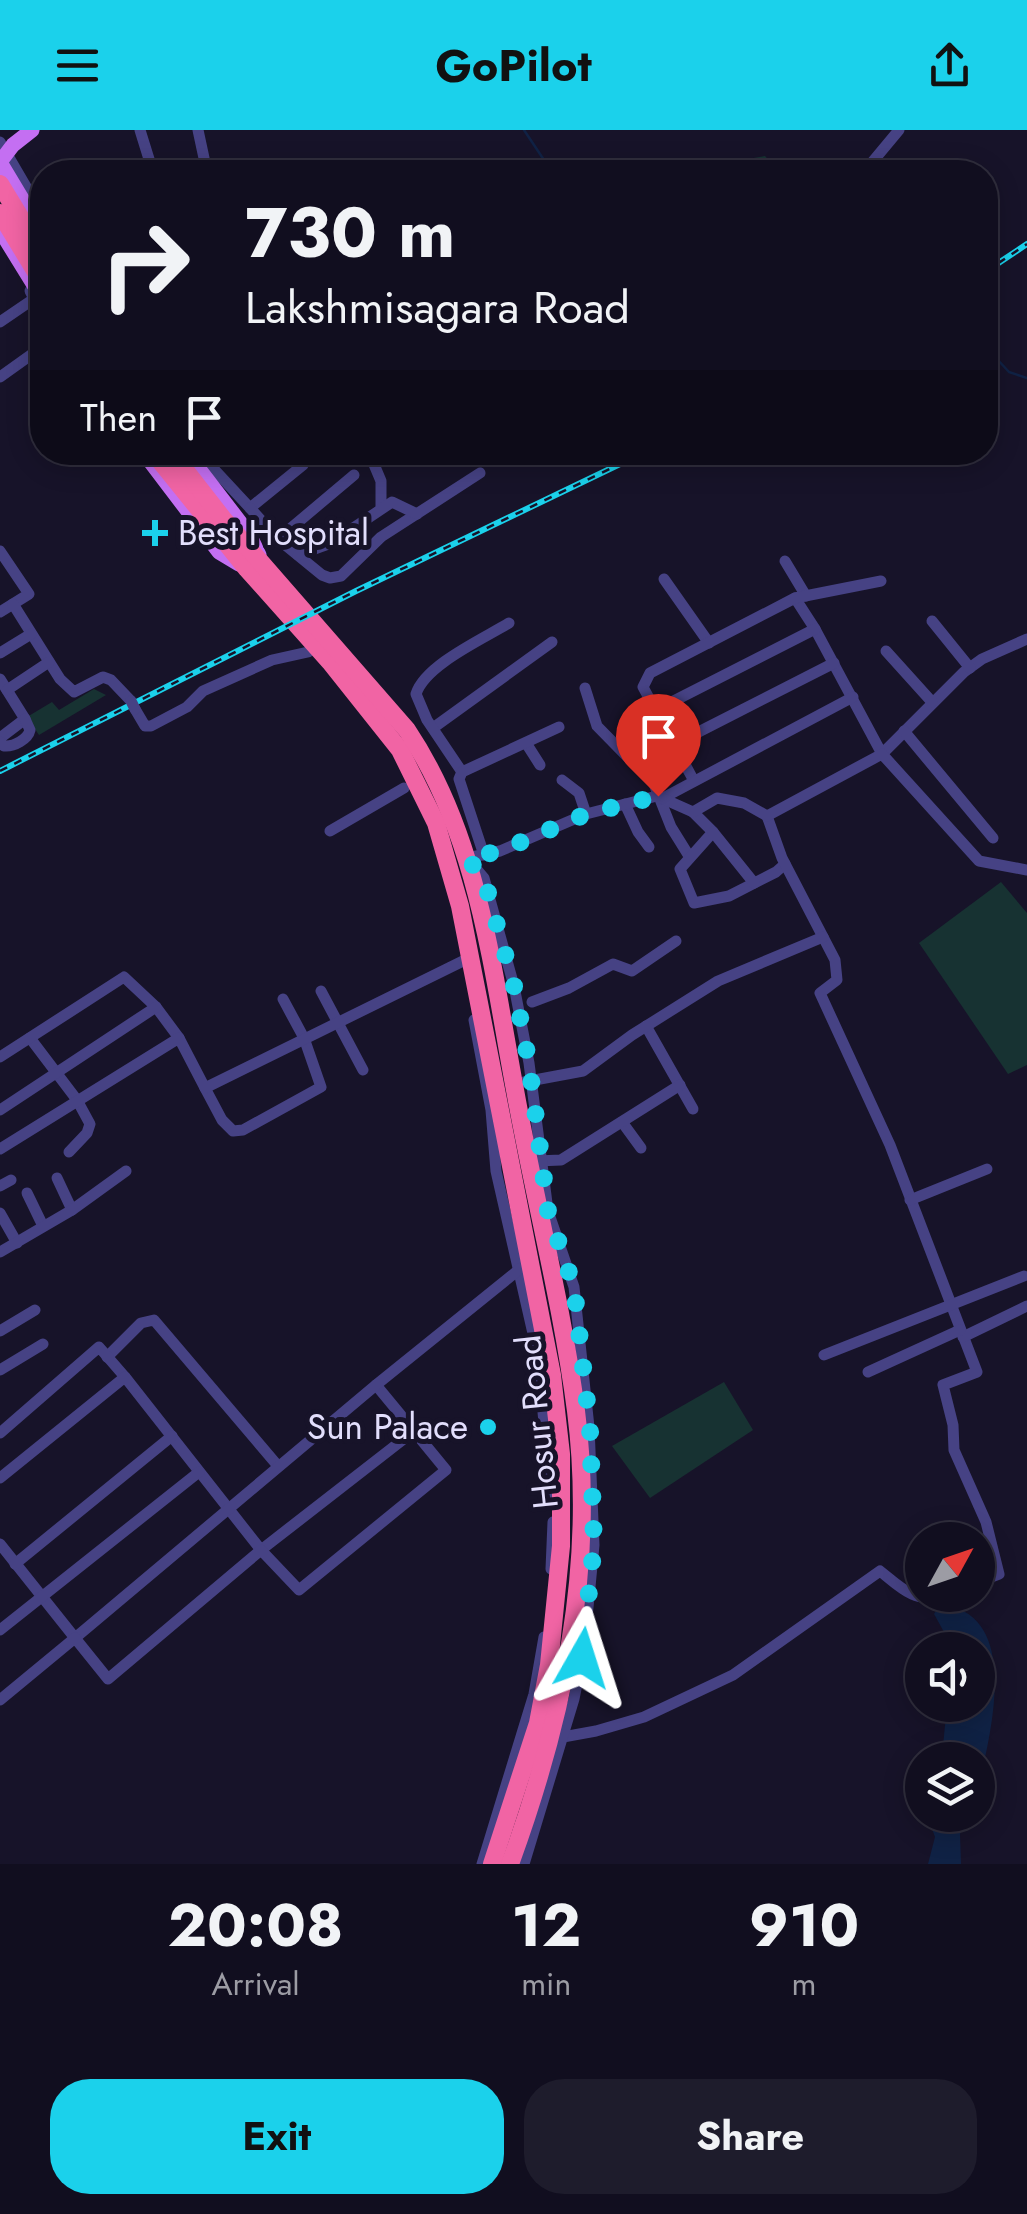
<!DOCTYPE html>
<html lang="en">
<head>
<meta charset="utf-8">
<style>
	body { margin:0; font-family:Jost,sans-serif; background:#1e1c2c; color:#f1f3f6; height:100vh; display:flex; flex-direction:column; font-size:38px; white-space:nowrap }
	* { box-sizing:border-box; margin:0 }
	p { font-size:32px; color:#9c9ca4 }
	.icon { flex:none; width:55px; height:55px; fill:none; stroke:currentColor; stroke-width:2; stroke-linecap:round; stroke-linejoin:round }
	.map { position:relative; height:1734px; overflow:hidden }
	.side { display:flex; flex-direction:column; background:#110e1f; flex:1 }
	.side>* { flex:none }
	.guide { position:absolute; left:30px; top:30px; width:968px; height:305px; border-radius:40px; box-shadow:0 5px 25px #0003,0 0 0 2px #302e3d; background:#110e1f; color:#f1f3f6; overflow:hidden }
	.needle { width:65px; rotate:50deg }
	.controls { position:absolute; left:905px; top:1392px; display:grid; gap:20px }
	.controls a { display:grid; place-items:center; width:90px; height:90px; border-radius:50%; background:#110e1f; box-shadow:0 5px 25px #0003,0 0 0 2px #302e3d; font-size:50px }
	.pin { position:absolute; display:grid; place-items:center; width:85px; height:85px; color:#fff; margin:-102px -42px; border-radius:50% 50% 50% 0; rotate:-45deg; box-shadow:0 0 10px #0007 }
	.pin .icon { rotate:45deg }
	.me { position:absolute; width:110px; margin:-55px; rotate:6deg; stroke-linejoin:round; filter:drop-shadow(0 0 8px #0008) }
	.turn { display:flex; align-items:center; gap:35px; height:210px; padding:0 50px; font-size:45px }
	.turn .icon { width:130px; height:130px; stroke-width:2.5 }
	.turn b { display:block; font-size:70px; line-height:85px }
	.then { display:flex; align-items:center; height:95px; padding:0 50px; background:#0003; gap:20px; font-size:38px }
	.eta { display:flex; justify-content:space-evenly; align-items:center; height:170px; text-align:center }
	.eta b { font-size:60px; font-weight:700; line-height:70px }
	.cta { display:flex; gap:20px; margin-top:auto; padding:20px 50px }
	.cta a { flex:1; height:115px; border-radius:40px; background:#1bd1eb; color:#111; font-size:40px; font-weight:700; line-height:115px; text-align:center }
	.cta a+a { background:#1e1c2c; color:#f1f3f6 }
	header { display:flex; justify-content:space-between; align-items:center; height:130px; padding:0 50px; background:#1bd1eb; color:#111; font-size:45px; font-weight:700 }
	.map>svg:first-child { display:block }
	.green { fill:#173232 }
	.water { fill:#102245 }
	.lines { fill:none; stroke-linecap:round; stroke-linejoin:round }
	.stream { stroke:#102245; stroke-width:2.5 }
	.minor { stroke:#464284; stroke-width:11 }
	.major { stroke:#c46ff2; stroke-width:15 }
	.highway { stroke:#f164a4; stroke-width:18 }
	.rail-casing { stroke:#1bd1eb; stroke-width:6 }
	.rail { stroke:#171329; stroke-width:2.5; stroke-dasharray:8; stroke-linecap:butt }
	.minor-bridge { stroke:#464284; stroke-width:11 }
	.highway-bridge { stroke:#f164a4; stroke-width:18 }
	.route { stroke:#1bd1eb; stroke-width:18; stroke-dasharray:0 32.4 }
	.poi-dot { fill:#1bd1eb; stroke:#171329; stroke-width:4 }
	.labels { text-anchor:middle; stroke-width:10; stroke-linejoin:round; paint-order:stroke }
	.poi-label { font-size:35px; fill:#e2defc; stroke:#171329; text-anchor:start }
	.street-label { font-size:35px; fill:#e2defc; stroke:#171329 }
</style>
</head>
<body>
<header><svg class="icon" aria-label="menu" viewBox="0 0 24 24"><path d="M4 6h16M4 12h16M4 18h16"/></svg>GoPilot<svg class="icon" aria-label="share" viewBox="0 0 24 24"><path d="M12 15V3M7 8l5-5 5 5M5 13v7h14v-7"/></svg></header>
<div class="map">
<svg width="1027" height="1734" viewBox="0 0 1027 1734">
	<rect width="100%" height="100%" fill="#171329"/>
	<g class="green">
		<polygon points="765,26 779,42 705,42 724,33"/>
		<polygon points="94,559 106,565 39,605 27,587 52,572 59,580"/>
		<polygon points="1001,752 1027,783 1027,935 1008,944 919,813"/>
		<polygon points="724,1252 753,1300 650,1368 612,1316"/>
	</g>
	<g class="water">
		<path d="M953 1477C1020 1496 989 1610 978 1659V1630H937L943 1616 947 1575H978V1520H950L949 1511 934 1484 937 1479Z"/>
		<polygon points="927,1685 968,1685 960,1704 961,1734 928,1734 935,1707"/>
	</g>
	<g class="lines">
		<g class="stream">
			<polyline points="524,0 552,42"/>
			<polyline points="985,216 1009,242 1027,248"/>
		</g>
		<g class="minor">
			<polyline points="140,0 153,42"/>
			<polyline points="198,0 204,28"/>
			<polyline points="0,12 42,84"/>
			<polyline points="864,42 899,0"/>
			<polyline points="30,161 42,184"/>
			<polyline points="0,192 38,166"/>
			<polyline points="0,247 42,217"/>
			<polyline points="198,322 250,378 303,335"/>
			<polyline points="373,332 381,351 381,376"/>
			<polyline points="250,378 278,409 354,345"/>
			<polyline points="278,409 322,445 330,448 341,446 381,407 480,343"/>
			<polyline points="0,421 29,464 0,482"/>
			<polyline points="298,425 331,413 392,372 417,384"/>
			<polyline points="785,431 806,466"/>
			<polyline points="664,449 709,513"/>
			<polyline points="795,468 815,499 882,624 964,542 982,529 1027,509"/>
			<polyline points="13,474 60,549 74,562 103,547 111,550 131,571"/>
			<polyline points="932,491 970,538"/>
			<polyline points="886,521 932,572"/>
			<polyline points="0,523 31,504"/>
			<polyline points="0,549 25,589 0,608"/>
			<polyline points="585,558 597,596 654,654 671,697 689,726"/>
			<polyline points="7,560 49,532"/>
			<polyline points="135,579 145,596 151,596 187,577 203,561 272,530 308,522 316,515"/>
			<polyline points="658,579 815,499"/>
			<polyline points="433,598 552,512"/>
			<polyline points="904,601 993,708"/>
			<path d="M0 612 4 616C14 617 28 609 30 600L25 589"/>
			<polyline points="526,613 540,635"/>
			<polyline points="675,614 834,533"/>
			<path d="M462 642 427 590 416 564C425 535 483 509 509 493"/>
			<polyline points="562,650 579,663 586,684"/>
			<polyline points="694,651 643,557 650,543 795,468 881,451"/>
			<polyline points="663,668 853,567"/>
			<polyline points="625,674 638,702 649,717"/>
			<polyline points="693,682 713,702 680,739 694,773 729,766 776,742 785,734"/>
			<polyline points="767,686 782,728 835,830 837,850 820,863 890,1015 977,1242 943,1255 953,1295 954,1320 986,1392 999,1444 978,1452"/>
			<polyline points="330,701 404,658"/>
			<polyline points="713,702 754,753"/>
			<polyline points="484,725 459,649 462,642 559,597"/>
			<polyline points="321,861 363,940"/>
			<polyline points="532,872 569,858 613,834 632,841 676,811"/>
			<polyline points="474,890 491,980 496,1041 537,1221 552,1374"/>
			<polyline points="646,896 693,979"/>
			<polyline points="30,908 77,970 90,994 87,1003 69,1022"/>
			<polyline points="0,927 124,847 156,877 179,908"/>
			<polyline points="524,952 583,941 632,905 718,851 823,807"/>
			<polyline points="205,958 222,990 233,1001 243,1000 321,957 304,908 283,869"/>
			<polyline points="0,980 156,877"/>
			<polyline points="622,992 641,1018"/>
			<polyline points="0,1019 179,908 205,958 463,831"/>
			<polyline points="537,1031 561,1030 680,955"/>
			<polyline points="57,1048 72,1080"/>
			<polyline points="0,1056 11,1050"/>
			<polyline points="27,1063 43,1096"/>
			<polyline points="910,1070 987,1039"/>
			<polyline points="0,1083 17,1113"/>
			<polyline points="0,1122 72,1080 126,1041"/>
			<polyline points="0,1201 35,1180"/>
			<polyline points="963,1207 1027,1176"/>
			<polyline points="824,1225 1024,1146"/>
			<polyline points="107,1227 141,1193 154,1190 278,1336"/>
			<polyline points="0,1240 43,1214"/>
			<polyline points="868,1242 960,1200"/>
			<polyline points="0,1303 99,1217 125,1247"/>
			<polyline points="0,1348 125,1247 261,1420 414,1301 376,1255"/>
			<polyline points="0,1414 75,1508 376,1255 521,1138"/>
			<polyline points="15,1434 172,1306"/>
			<polyline points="551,1439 553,1392"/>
			<polyline points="0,1500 199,1342"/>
			<polyline points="0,1570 75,1508 108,1549 261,1420 299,1460 446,1340 414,1301"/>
			<path d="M563 1607 596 1601 644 1587 733 1545 880 1441C899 1456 915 1474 940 1465"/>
			<polyline points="482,1734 534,1564 544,1507"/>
			<polyline points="524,1734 574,1569 584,1519 594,1415 589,1297 574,1157 548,1081 529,933 514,856 484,748 467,728 500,721 586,684 657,666 693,682 717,668 744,673 767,686 882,624 979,731 1027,740"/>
		</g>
		<g class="major">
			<polyline points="0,32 42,102"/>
			<polyline points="0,32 13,15 32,0"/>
			<polyline points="0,100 42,168"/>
			<polyline points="143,322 219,422 239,434"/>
			<polyline points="186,322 249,404 259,425"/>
		</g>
		<g class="highway">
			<polyline points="153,322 247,439 330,532 400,620 436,693 460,776 552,1245 561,1324 561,1416 549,1535 538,1593 492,1734"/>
			<path d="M171 322 224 390 407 600C478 706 492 837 515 960 534 1067 562 1173 576 1281 596 1436 563 1589 510 1734"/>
		</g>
		<defs>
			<g id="rail">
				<polyline points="985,142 1027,114"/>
				<polyline points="0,641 356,461 645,322"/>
			</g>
		</defs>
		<use href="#rail" class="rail-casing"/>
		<use href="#rail" class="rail"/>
		<polyline class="minor-bridge" points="131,571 135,579"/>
		<g class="highway-bridge">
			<polyline points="0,54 42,123"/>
			<polyline points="0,83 42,152"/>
		</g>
	</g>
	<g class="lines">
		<polyline class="route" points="582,1528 594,1414 590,1298 574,1157 548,1081 529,933 514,856 484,748 467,728 500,721 586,684 658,666"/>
	</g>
	<g class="poi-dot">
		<path d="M150 388h10v10h10v10h-10v10h-10v-10h-10v-10h10z"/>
		<circle cx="488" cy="1297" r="10"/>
	</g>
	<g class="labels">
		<g class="poi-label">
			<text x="178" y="415">Best Hospital</text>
			<text x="468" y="1309" text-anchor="end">Sun Palace</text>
		</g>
		<g class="street-label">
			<text transform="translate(537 1292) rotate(-96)" y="12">Hosur Road</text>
		</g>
	</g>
</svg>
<div class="controls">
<a><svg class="needle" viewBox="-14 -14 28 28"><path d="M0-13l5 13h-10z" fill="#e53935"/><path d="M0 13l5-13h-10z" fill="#9c9ca4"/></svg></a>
<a><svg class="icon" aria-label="sound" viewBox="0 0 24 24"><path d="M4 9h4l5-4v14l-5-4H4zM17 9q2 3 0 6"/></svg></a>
<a><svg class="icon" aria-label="layers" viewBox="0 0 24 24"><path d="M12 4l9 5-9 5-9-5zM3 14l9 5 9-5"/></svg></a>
</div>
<div class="pin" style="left:658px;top:666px;background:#d93025"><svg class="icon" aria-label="arrive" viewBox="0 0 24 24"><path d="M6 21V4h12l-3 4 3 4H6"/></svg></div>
<svg class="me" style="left:582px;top:1528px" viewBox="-20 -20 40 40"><path d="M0-17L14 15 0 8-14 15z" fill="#1bd1eb" stroke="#fff" stroke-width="4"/></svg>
<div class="guide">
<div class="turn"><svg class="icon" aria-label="right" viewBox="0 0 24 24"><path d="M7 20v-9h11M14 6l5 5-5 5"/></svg><div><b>730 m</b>Lakshmisagara Road</div></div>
<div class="then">Then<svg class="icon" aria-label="arrive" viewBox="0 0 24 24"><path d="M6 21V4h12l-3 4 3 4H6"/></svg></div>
</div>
</div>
<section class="side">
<div class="eta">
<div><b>20:08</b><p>Arrival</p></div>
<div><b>12</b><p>min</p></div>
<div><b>910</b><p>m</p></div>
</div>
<div class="cta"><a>Exit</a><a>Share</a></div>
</section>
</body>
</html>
